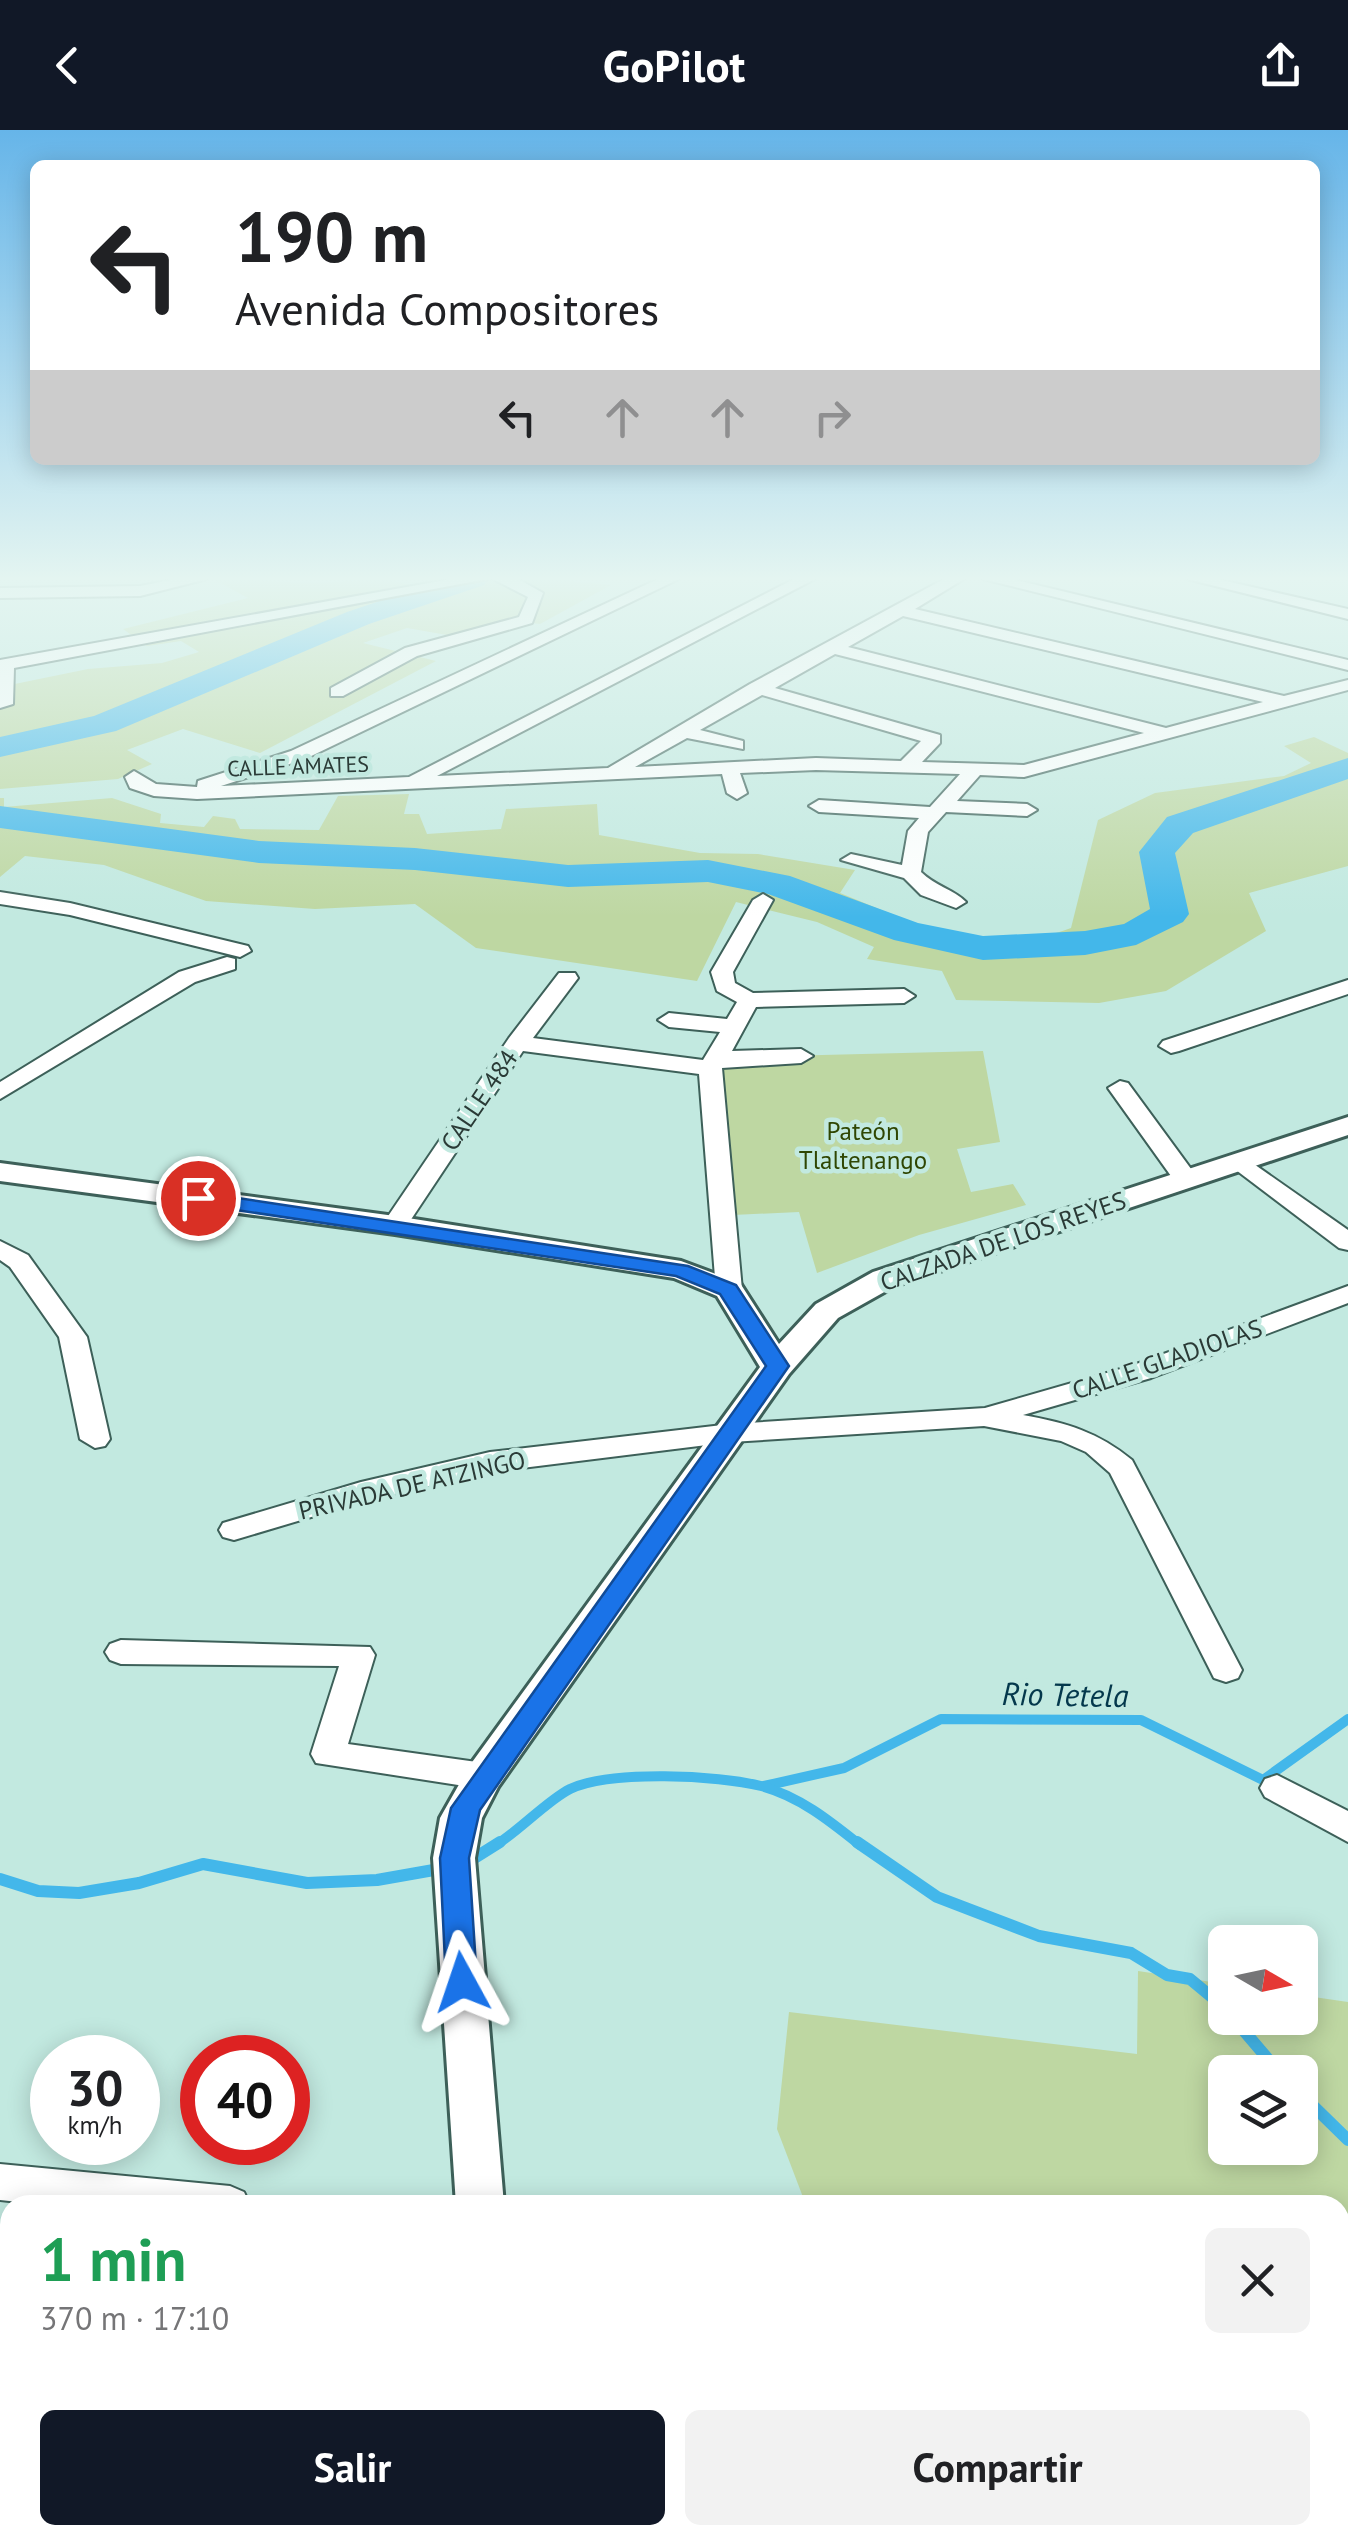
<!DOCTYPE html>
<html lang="es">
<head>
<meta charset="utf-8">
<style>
	body { margin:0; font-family:"PT Sans",sans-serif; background:#f2f2f2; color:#202124; height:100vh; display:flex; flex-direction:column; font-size:38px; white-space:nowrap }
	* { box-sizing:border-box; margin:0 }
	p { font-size:32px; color:#757577 }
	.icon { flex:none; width:55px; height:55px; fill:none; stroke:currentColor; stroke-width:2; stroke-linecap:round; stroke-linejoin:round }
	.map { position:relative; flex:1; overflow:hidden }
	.side { position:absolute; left:0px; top:2065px; width:1350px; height:350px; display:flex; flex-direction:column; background:#fff; border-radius:30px 30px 0 0; box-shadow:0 5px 25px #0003 }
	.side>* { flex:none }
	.guide { position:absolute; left:30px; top:30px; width:1290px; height:305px; border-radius:15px; box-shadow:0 5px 25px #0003; background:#fff; color:#202124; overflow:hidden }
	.needle { width:65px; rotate:99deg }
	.buttons { position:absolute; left:1208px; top:1795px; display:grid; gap:20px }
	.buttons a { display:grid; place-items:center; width:110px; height:110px; border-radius:15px; background:#fff; box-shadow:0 5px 25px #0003; font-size:50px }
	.speed { position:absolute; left:30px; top:1905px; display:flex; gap:20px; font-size:50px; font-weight:700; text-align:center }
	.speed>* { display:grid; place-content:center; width:130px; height:130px; border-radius:50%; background:#fff; box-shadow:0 5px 25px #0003; line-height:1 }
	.speed small { font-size:25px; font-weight:400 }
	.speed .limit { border:15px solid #d22; background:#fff; color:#111 }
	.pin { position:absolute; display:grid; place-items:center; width:85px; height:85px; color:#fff; margin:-42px; border:5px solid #fff; border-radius:50%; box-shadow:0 2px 10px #0007 }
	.me { position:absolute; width:110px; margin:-55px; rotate:355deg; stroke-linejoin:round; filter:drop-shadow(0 0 8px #0008) }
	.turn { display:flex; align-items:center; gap:35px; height:210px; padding:0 40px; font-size:45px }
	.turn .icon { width:130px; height:130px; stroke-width:2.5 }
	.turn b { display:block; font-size:70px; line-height:85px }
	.lanes { display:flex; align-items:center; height:95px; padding:0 40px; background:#0003; justify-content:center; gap:50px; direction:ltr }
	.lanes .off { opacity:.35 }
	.round { display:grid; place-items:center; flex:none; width:105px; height:105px; border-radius:15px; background:#f2f2f2 }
	.overview { display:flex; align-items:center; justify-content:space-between; height:170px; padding:0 40px }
	h1 { font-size:60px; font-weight:600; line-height:75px; color:#1e9e55 }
	.action { display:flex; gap:20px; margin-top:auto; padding:20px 40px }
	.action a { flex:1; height:115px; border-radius:15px; background:#111827; color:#fff; font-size:40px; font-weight:600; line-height:115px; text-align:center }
	.action a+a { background:#f2f2f2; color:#202124 }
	header { display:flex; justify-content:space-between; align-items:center; height:130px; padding:0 40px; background:#111827; color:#fff; font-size:45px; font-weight:600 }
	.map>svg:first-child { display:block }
	.green { fill:#bed7a2; fill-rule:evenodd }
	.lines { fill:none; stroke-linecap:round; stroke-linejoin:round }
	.stream-far1 { stroke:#43b7ea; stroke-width:10 }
	.stream { stroke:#43b7ea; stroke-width:12 }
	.river { fill:#43b7ea; fill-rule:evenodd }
	.minor-casing { stroke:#3d6059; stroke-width:4 }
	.tertiary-casing { stroke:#3d6059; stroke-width:6 }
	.minor { fill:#fff; fill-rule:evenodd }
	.tertiary { fill:#fff; fill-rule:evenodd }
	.route { fill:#1a73e8; stroke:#114b97; stroke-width:2.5 }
	.labels { text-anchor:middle; stroke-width:9; stroke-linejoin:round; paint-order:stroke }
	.far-street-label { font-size:22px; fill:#2a3a36; stroke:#c2e9e0 }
	.street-label { font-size:25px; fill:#2a3a36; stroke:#c2e9e0 }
	.park-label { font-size:25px; fill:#2f4602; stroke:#c2e9e0 }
	.near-water-label { font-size:32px; font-style:italic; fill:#04384c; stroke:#c2e9e0 }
</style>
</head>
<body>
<header><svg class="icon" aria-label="back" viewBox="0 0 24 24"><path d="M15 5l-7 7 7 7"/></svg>GoPilot<svg class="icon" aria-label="share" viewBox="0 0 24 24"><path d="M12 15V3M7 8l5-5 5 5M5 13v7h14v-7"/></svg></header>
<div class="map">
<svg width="1348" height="2415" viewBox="0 0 1348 2415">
	<rect width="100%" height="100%" fill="#c2e9e0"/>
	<g class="green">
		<polygon points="227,449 312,453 386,449 413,456 435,449 549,449 611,455 540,494 514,491 447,505 407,498 363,513 436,531 260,623 183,599 127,620 152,634 118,649 0,659 0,557 88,539 162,533 199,522 181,511 147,516 123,499 248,468 217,451"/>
		<path d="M1314 607 1348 623V736L1249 763 1266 801 1166 861 1099 873 956 870 942 841 867 829 874 817 817 792 736 772 697 851 476 818 415 774 315 779 206 771 104 735 25 726 0 747V668H4V677L112 668 161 684 160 693 204 697 213 686 235 689 240 699 319 700 338 666 409 664 404 684H419L427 704 501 699 506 679 597 674 599 705 700 723 758 724 855 740 840 763C917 794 987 830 1071 798L1098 690 1155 663 1284 646 1311 633 1284 616Z"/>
		<polygon points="983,921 1000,1012 957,1019 971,1062 1013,1054 1026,1075 919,1105 817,1143 799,1082 712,1086 704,1031 710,938 699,928"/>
		<path d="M1138 1841 1225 1854V1888H1300V1865L1348 1872V2415H798L797 2405H1340V2075H806L777 1999 789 1882 1137 1924ZM1225 1942H1300V2018H1225Z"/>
		<polygon points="0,2220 10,2221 10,2405 460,2405 462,2415 0,2415"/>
	</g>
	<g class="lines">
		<g class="stream-far1">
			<polyline points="764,1656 844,1638 941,1589 1141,1590 1263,1650 1348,1589"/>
			<path d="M496 1715C520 1700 548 1670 570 1659 610 1640 718 1645 761 1656 799 1666 830 1691 860 1715"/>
		</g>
		<g class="stream">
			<polyline points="857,1712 937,1767 1039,1806 1131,1823 1167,1845 1190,1849 1225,1878"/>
			<polyline points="465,1734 500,1712"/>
			<polyline points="0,1749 38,1761 79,1763 139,1753 203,1734 307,1753 377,1750 445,1738"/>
			<polyline points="1233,1888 1279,1942"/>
			<polyline points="1300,1963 1348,2010"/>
		</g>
		<g class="river">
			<polygon points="445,449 488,449 484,455 369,494 116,601 0,627 0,607 94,586 347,482"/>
			<polygon points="1348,628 1348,649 1193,703 1175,723 1189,784 1183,792 1136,815 1085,825 983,830 894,810 768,764 708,752 568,757 415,740 259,733 0,698 0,676 259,711 415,718 568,735 708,730 790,746 918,793 983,806 1085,801 1124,794 1150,779 1139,722 1167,687"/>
		</g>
		<defs>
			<g id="minor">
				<polygon points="175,449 207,449 140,466 0,468 0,458 140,456"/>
				<polygon points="451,449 487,449 14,538 13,574 0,578 0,530"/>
				<polygon points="493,449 518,449 543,463 532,493 417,526 343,566 331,566 331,558 405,518 519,487 528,467"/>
				<path d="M658 449H679L305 629 221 656 409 647 794 449H815L437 646 608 638 750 554 944 449H964L915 479 1284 566 1348 550V560L1024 647 980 645 957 671 1027 674 1037 680 1027 686 946 682 928 702 921 742C935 756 953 759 966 772L956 778 921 765 904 748 841 730 851 724 902 735 908 701 919 688 819 682 809 676 819 670 930 677 960 644 816 640 740 643 747 663 737 669 727 663 722 644 197 669 154 666 130 658 125 647 134 641 156 654 197 657 198 651 291 621ZM903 486 1263 572 1166 598 848 517ZM835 524 1144 603 1024 635 922 632 940 613V605L775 558ZM762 565 921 611 901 631 816 628 635 637 687 608 743 619V611L700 600Z"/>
				<polygon points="983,449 1012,449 1348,530 1348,540"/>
				<polygon points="1187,449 1217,449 1348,479 1348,489"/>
				<polygon points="0,762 70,773 248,816 251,821 240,827 70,785 0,774"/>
				<polygon points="763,764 773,770 733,842 735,853 753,863 904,859 915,866 904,873 756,877 732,921 801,919 813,926 801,933 722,938 742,1160 738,1166 720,1166 716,1160 699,944 523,921 404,1100 386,1100 382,1095 509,908 559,843 575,843 578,848 533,908 703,930 720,902 669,897 658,890 669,883 727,889 737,872 717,861 711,842 753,770"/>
				<polygon points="227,827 235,829 235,839 195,852 0,969 0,952 179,842"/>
				<polygon points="1348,850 1348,864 1179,921 1171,923 1159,916 1163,911"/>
				<polygon points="1120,951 1128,953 1194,1043 1198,1048 1194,1053 1176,1053 1108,958"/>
				<polygon points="1241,1025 1348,1100 1348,1120 1339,1118 1232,1037 1229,1032 1232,1027"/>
				<polygon points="0,1111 28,1125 87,1207 110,1309 105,1316 95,1318 80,1309 59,1207 10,1137 0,1130"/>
				<path d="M1348 1156V1173L1151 1248 1023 1285C1067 1293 1098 1302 1132 1330L1242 1540 1238 1548 1226 1552 1214 1548 1210 1540 1110 1343 1086 1322 1061 1311 984 1296 731 1312 490 1342 365 1371 234 1410 223 1407 219 1400 223 1393 361 1352 490 1322 731 1294 985 1278 1131 1236Z"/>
				<polygon points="121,1510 370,1517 375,1525 348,1614 484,1633 496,1637 501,1646 496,1655 484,1659 316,1633 311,1624 339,1536 121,1534 110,1530 105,1522 110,1514"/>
				<polygon points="1277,1645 1348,1681 1348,1712 1265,1667 1260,1658 1265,1649"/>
				<polygon points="0,2034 230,2056 244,2062 250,2075 46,2075 0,2070"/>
			</g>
			<g id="tertiary">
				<polygon points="1348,987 1348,1005 895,1156 838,1188 789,1244 498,1657 482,1688 475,1728 504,2075 456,2075 433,1728 440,1688 470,1635 760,1237 717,1166 674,1148 395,1104 0,1051 0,1033 395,1086 681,1131 740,1153 779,1214 816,1174 873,1142"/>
				<polygon points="486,2405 540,2405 541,2415 487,2415"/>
			</g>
		</defs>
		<use href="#minor" class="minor-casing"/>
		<use href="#tertiary" class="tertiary-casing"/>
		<use href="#minor" class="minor"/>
		<use href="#tertiary" class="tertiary"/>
	</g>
	<linearGradient id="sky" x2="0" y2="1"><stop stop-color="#66b5e9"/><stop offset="0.57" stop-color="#e4f5f1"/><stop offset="1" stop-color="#e4f5f1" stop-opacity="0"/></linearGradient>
	<rect width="1348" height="787" fill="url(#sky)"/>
	<polygon class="route" points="198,1062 688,1136 736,1155 789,1236 480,1680 469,1728 477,1852 473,1862 462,1865 451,1862 446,1852 440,1728 451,1678 766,1236 720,1164 676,1146 190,1073 187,1068"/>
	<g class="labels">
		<g class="far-street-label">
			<text transform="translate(298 636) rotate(-2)" y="8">CALLE AMATES</text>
		</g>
		<g class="street-label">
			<text transform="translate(479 970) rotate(-56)" y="9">CALLE 484</text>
			<text transform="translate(1003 1111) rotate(-19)" y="9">CALZADA DE LOS REYES</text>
			<text transform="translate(1167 1229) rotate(-19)" y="9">CALLE GLADIOLAS</text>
			<text transform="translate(412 1355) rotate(-13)" y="9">PRIVADA DE ATZINGO</text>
		</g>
		<g class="park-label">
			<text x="863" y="1010">Pateón<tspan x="863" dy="29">Tlaltenango</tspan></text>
		</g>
		<g class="near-water-label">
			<text transform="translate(1065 1565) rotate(1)" y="11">Rio Tetela</text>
		</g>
	</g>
</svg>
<div class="buttons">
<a><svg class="needle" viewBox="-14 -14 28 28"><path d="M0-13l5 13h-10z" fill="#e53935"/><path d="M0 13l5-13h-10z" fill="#757577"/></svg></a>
<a><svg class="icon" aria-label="layers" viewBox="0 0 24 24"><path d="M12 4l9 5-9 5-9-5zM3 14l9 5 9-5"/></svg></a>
</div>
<div class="speed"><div>30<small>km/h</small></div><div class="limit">40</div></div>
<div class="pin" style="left:198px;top:1068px;background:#d93025"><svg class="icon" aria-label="arrive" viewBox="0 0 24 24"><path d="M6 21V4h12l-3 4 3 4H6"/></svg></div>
<svg class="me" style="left:462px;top:1852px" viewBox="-20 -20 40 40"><path d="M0-17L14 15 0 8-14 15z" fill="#1a73e8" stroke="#fff" stroke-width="4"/></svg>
<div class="guide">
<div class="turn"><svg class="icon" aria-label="left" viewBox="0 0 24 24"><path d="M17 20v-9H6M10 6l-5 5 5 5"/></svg><div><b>190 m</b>Avenida Compositores</div></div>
<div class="lanes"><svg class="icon" aria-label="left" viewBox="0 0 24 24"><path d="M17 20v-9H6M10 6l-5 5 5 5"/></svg><svg class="icon off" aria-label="ahead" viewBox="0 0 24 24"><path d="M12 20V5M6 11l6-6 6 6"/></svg><svg class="icon off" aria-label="ahead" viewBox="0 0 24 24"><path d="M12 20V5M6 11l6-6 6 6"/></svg><svg class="icon off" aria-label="right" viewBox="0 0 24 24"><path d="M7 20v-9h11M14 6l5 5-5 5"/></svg></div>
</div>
<section class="side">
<div class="overview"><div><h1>1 min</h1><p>370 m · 17:10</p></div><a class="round"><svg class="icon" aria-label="close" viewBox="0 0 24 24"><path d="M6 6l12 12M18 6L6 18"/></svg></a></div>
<div class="action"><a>Salir</a><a>Compartir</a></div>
</section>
</div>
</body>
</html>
